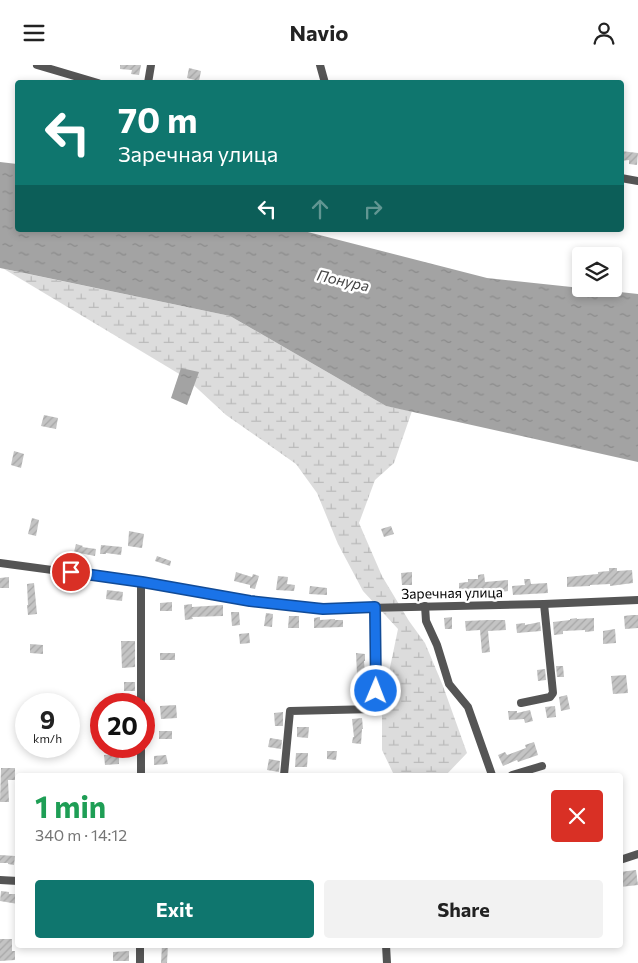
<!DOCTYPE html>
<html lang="en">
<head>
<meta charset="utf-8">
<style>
	body { margin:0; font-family:Commissioner,sans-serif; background:#f2f2f2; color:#222; height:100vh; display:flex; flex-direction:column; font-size:19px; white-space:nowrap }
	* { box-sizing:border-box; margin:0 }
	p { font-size:16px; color:#767676 }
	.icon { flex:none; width:28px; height:28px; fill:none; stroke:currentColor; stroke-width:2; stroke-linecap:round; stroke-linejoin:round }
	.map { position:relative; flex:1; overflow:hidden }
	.panel { position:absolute; left:15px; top:708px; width:608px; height:175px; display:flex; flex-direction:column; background:#fff; border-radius:5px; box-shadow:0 2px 8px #0003 }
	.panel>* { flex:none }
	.banner { position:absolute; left:15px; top:15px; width:609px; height:152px; border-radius:5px; box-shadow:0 2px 8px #0003; background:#0f766e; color:#fff; overflow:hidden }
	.buttons { position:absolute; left:572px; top:182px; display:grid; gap:10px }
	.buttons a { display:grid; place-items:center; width:50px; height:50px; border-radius:5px; background:#fff; box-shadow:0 2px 8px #0003; font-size:25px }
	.speed { position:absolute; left:15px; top:628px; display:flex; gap:10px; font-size:25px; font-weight:700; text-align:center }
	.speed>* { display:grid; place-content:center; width:65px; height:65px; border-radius:50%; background:#fff; box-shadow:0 2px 8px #0003; line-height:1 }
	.speed small { font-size:12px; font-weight:400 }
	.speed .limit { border:8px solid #d22; background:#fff; color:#111 }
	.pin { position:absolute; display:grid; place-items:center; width:42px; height:42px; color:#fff; margin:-21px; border:2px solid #fff; border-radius:50%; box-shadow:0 1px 5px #0007 }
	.me { position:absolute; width:55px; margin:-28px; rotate:1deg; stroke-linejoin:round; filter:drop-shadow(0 0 4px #0008) }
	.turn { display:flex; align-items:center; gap:18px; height:105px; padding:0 20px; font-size:22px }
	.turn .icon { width:65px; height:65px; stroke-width:2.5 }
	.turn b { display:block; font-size:35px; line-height:42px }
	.lanes { display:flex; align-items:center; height:48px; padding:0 20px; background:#0003; justify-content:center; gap:25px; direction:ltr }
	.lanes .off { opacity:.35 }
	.round { display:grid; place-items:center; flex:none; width:52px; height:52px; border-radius:5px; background:#f2f2f2 }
	.headline { display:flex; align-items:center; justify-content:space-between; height:85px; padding:0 20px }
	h1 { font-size:30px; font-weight:700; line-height:38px; color:#1e9e55 }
	.primary-button { display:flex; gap:10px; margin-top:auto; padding:10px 20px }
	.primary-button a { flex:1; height:58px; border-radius:5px; background:#0f766e; color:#fff; font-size:20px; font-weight:700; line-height:58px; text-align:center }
	.primary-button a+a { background:#f2f2f2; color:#222 }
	header { display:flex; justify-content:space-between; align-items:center; height:65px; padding:0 20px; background:#fff; font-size:22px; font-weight:700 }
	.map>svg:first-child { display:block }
	.wetland { fill:url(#wetland-marsh) }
	.water { fill:url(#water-ripples) }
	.building { fill:url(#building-hatch) }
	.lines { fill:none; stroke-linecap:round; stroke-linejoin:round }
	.minor { stroke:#555; stroke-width:8 }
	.route-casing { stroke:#114b97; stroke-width:12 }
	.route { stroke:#1a73e8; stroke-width:9 }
	.labels { text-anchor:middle; stroke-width:5; stroke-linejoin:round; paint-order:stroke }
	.street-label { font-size:14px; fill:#000; stroke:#fff }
	.water-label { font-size:15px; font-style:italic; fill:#444; stroke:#fff }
</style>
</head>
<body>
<header><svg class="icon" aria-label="menu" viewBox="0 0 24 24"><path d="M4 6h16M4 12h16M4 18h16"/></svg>Navio<svg class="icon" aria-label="person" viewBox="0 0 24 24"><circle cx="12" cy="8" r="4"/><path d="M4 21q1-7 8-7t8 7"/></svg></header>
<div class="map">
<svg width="638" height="898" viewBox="0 0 638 898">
	<defs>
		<pattern id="wetland-marsh" width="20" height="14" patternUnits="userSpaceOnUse" patternTransform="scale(1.25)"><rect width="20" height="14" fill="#dcdcdc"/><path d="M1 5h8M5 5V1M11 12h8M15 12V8" fill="none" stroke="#bbb"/></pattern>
		<pattern id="water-ripples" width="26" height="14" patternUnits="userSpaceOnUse" patternTransform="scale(1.25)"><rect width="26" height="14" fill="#a3a3a3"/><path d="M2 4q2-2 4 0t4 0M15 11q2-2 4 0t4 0" fill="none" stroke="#8b8b8b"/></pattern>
		<pattern id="building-hatch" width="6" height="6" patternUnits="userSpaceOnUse" patternTransform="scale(1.25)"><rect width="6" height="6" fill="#c4c4c4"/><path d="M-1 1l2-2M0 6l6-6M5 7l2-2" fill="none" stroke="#a7a7a7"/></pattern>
	</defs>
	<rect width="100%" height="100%" fill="#fff"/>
	<polygon class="wetland" points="4,204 230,251 386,341 412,346 394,398 375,415 359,458 382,511 409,556 425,578 443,621 467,688 446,710 394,710 382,685 382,641 398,564 363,526 338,479 317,428 296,399 226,350 186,313"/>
	<g class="water">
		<polygon points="0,97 17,99 18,165 300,165 487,213 581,223 581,224 592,224 638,229 638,397 386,341 230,251 0,203"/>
		<polygon points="181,303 199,307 187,340 171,333"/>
	</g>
	<g class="building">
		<polygon points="120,0 141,0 139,10 131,9 132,5 120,4"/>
		<polygon points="189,3 201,6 199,16 187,13"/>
		<polygon points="621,86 638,88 637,100 629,99 629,95 621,96"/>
		<polygon points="44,350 58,353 56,364 41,361"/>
		<polygon points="14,386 24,389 21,403 11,400"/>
		<polygon points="32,453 39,455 36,471 28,469"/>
		<polygon points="391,461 394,469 384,472 381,464"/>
		<polygon points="129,466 144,469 142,483 128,481"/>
		<polygon points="76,479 83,481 82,482 96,484 95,491 74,487"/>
		<polygon points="101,480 122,482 121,490 106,488 106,489 100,489"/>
		<polygon points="157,491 171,496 170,501 155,496"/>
		<polygon points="609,503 617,503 617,506 632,505 633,518 610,521 610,519 590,520 590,521 567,522 567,512 598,509 598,507 609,506"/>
		<polygon points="236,507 252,512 253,509 259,511 255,524 250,523 250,520 234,516"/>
		<polygon points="412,507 412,520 402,520 401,508"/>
		<polygon points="484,509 485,517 508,515 508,526 502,527 502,525 469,528 469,526 459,527 459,518 468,517 468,514 478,514 478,510"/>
		<polygon points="278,511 288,512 287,519 295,520 294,526 276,525"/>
		<polygon points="9,512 9,523 0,523 0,513"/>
		<polygon points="524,514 530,514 531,519 547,518 548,528 513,530 512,521 525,520"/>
		<polygon points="34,518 37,549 28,550 27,540 28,540 27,519"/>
		<polygon points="310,521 327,523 327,530 309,529"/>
		<polygon points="107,525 123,527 122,536 106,534"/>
		<polygon points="172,537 172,546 160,546 160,538"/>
		<polygon points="192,539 192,542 223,540 223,551 192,552 193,554 185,555 184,540"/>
		<polygon points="231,547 239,547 240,560 232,561"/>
		<polygon points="266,548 273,549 272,562 264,561"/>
		<polygon points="632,550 638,550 638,563 625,564 624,551"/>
		<polygon points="289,551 299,551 299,563 288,563"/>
		<polygon points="320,552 320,555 335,554 335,555 343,555 343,562 314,563 314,553"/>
		<polygon points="452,552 452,564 445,564 444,553"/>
		<polygon points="577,553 577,554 594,553 594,566 585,567 585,565 563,566 563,569 554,570 553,557 570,555 570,554"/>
		<polygon points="488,555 505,555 506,565 488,566 490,587 482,588 480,565 466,566 465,556"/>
		<polygon points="540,557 541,566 517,568 516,559 525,558 525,560"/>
		<polygon points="615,564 616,578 603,579 603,566"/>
		<polygon points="249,568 250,578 240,579 239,569"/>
		<polygon points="121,576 135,576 135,602 122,603"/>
		<polygon points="30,579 43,580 43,589 30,588"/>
		<rect x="160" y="588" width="15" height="7"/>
		<polygon points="356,588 365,589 365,596 364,596 365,609 357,609"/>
		<polygon points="556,601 563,601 564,612 557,612"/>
		<polygon points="545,604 546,615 538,616 537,605"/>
		<polygon points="626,610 628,628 613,629 611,611"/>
		<rect x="124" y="617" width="11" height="9"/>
		<polygon points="567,630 570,644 561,646 559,632"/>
		<polygon points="176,640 177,653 161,654 160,641"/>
		<polygon points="555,641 556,652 547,653 545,642"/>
		<polygon points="530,645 533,656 525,658 524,654 509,655 508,646 517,646 517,648"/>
		<polygon points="283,647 283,661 275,661 274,648"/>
		<polygon points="362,653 363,664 362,664 361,679 352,678 353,672 354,672 352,654"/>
		<polygon points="297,662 309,662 308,673 297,672"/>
		<rect x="159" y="666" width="13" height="8"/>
		<polygon points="270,673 282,675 281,684 268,682"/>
		<polygon points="534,677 538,690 518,697 517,695 503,701 498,690 505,687 507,690 526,683 525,680"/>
		<polygon points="327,686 337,686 336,695 327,694"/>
		<polygon points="296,688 308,688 307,702 295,702"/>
		<polygon points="119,689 119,699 105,700 104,690"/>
		<polygon points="166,690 168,699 154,700 154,691"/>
		<polygon points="269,694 280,696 279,707 267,705"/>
		<polygon points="1,703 15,703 15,715 8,715 9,737 0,737"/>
		<polygon points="0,790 15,791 14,800 8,799 8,798 0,798"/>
		<polygon points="636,805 638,820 620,822 620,807"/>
		<polygon points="1,826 9,827 9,829 18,829 18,839 0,836"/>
		<polygon points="0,874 12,874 12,886 15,886 15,895 0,896"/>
		<polygon points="162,880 168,880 167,898 161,898"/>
		<polygon points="129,886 129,896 113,896 113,887"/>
	</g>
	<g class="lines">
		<g class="minor">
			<polyline points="37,0 98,18"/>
			<polyline points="320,0 325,18"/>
			<polyline points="148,18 151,0"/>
			<polyline points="621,113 638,116"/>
			<polyline points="0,498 141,517 250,536 323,544 544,539 638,535"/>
			<polyline points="425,541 426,556 437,580 449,619 468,642 492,710"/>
			<polyline points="373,605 376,604 375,542"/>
			<polyline points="521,638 550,632 553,628 544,539"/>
			<polyline points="141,639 141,517"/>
			<polyline points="141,710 141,681"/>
			<polyline points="284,710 290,646 375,644 376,604"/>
			<polyline points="512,710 542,701"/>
			<polyline points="620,795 638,789"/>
			<polyline points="0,815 18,816"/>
			<polyline points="386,880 387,898"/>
			<polyline points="140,898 140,880"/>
		</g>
	</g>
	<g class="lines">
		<defs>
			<polyline id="route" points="71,507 142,517 250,536 323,544 375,542 376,626"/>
		</defs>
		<use href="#route" class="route-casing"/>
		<use href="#route" class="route"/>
	</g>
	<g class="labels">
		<g class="street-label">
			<text transform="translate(452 528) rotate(-1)" y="5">Заречная улица</text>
		</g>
		<g class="water-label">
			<text transform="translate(343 216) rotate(13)" y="5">Понура</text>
		</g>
	</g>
</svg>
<div class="buttons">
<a><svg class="icon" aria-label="layers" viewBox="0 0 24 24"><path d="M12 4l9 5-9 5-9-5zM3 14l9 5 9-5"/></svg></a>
</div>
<div class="speed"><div>9<small>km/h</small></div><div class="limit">20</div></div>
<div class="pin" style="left:71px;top:507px;background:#d93025"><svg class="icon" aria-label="arrive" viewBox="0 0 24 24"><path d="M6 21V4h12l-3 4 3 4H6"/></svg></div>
<svg class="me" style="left:376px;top:626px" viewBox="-20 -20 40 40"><circle r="17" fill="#1a73e8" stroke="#fff" stroke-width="3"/><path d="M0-11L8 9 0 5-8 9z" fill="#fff"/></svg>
<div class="banner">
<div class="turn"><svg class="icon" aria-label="left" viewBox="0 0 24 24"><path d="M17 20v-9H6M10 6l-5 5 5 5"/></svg><div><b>70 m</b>Заречная улица</div></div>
<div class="lanes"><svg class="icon" aria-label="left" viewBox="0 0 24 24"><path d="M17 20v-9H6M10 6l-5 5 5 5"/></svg><svg class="icon off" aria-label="ahead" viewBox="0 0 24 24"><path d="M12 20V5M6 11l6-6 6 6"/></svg><svg class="icon off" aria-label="right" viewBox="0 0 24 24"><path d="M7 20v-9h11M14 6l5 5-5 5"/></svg></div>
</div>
<section class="panel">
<div class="headline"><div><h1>1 min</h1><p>340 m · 14:12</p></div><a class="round" style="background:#d93025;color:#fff"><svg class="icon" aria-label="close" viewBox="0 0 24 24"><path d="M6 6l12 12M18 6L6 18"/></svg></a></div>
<div class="primary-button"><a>Exit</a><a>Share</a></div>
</section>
</div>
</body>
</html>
